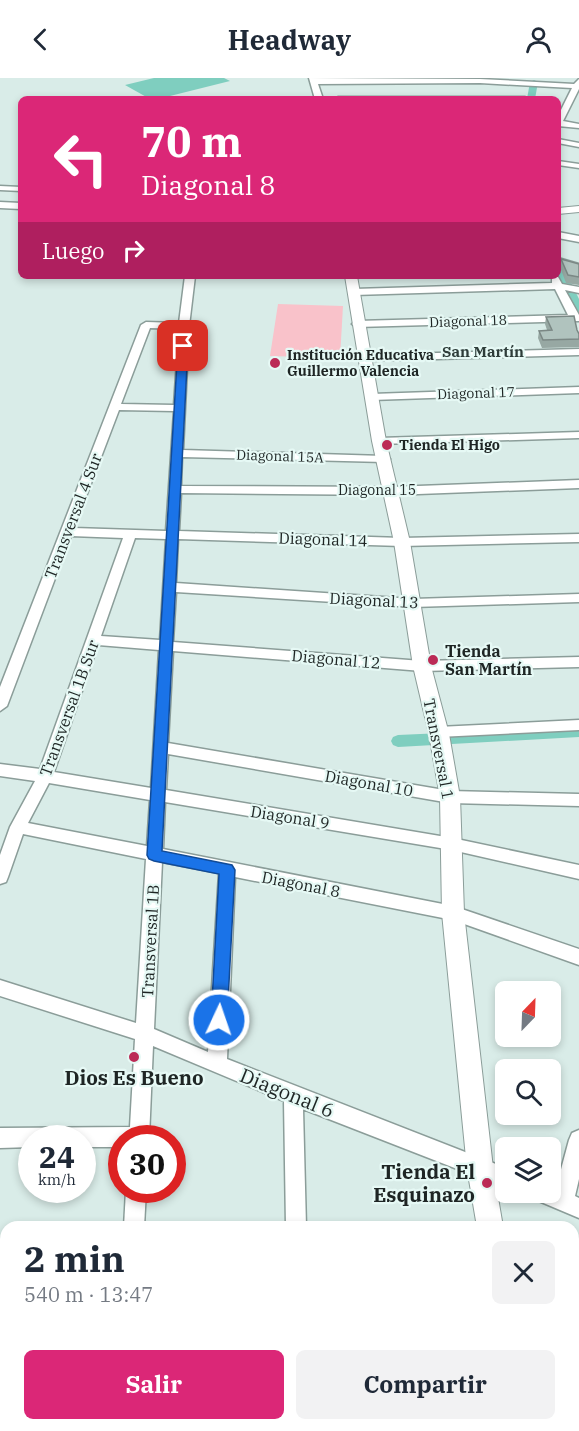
<!DOCTYPE html>
<html lang="es">
<head>
<meta charset="utf-8">
<style>
	body { margin:0; font-family:"IBM Plex Serif",serif; background:#f2f2f3; color:#1f2937; height:100vh; display:flex; flex-direction:column; font-size:22px; white-space:nowrap }
	* { box-sizing:border-box; margin:0 }
	p { font-size:20px; color:#747a83 }
	.icon { flex:none; width:33px; height:33px; fill:none; stroke:currentColor; stroke-width:2; stroke-linecap:round; stroke-linejoin:round }
	.map { position:relative; flex:1; overflow:hidden }
	.details { position:absolute; left:0px; top:1143px; width:579px; height:210px; display:flex; flex-direction:column; background:#fff; border-radius:18px 18px 0 0; box-shadow:0 3px 9px #0003 }
	.details>* { flex:none }
	.hud { position:absolute; left:18px; top:18px; width:543px; height:183px; border-radius:9px; box-shadow:0 3px 9px #0003; background:#db2777; color:#fff; overflow:hidden }
	.needle { width:39px; rotate:23deg }
	.controls { position:absolute; left:495px; top:903px; display:grid; gap:12px }
	.controls a { display:grid; place-items:center; width:66px; height:66px; border-radius:9px; background:#fff; box-shadow:0 3px 9px #0003; font-size:30px }
	.speed { position:absolute; left:18px; top:1047px; display:flex; gap:12px; font-size:30px; font-weight:700; text-align:center }
	.speed>* { display:grid; place-content:center; width:78px; height:78px; border-radius:50%; background:#fff; box-shadow:0 3px 9px #0003; line-height:1 }
	.speed small { font-size:15px; font-weight:400 }
	.speed .limit { border:9px solid #d22; background:#fff; color:#111 }
	.pin { position:absolute; display:grid; place-items:center; width:51px; height:51px; color:#fff; margin:-26px; border-radius:12px; box-shadow:0 3px 9px #0006 }
	.me { position:absolute; width:66px; margin:-33px; rotate:3deg; stroke-linejoin:round; filter:drop-shadow(0 0 4px #0008) }
	.turn { display:flex; align-items:center; gap:21px; height:126px; padding:0 24px; font-size:27px }
	.turn .icon { width:78px; height:78px; stroke-width:2.5 }
	.turn b { display:block; font-size:42px; line-height:51px }
	.then { display:flex; align-items:center; height:57px; padding:0 24px; background:#0003; gap:12px; font-size:22px }
	.round { display:grid; place-items:center; flex:none; width:63px; height:63px; border-radius:9px; background:#f2f2f3 }
	.overview { display:flex; align-items:center; justify-content:space-between; height:102px; padding:0 24px }
	h1 { font-size:36px; font-weight:800; line-height:45px }
	.button { display:flex; gap:12px; margin-top:auto; padding:12px 24px }
	.button a { flex:1; height:69px; border-radius:9px; background:#db2777; color:#fff; font-size:24px; font-weight:800; line-height:69px; text-align:center }
	.button a+a { background:#f2f2f3; color:#1f2937 }
	header { display:flex; justify-content:space-between; align-items:center; height:78px; padding:0 24px; background:#fff; font-size:27px; font-weight:800 }
	.map>svg:first-child { display:block }
	.green { fill:#f9c2ca }
	.water { fill:#7fcebf }
	.lines { fill:none; stroke-linecap:round; stroke-linejoin:round }
	.canal { fill:#7fcebf; fill-rule:evenodd }
	.minor-casing { stroke:#8b9d99; stroke-width:3 }
	.tertiary-casing { stroke:#8b9d99; stroke-width:2 }
	.minor { fill:#fff; fill-rule:evenodd }
	.tertiary { fill:#fff; fill-rule:evenodd }
	.wall { fill:#97a8a3 }
	.building { fill:#b0c3be; stroke:#7b8885; stroke-width:1.5 }
	.route { fill:#1a73e8; stroke:#114b97; stroke-width:1.5 }
	.poi-dot { fill:#bb2b56; stroke:#e6f9f5; stroke-width:2 }
	.labels { text-anchor:middle; stroke-width:4.5; stroke-linejoin:round; paint-order:stroke }
	.far-street-label { font-size:14px; fill:#1e2524; stroke:#e6f9f5 }
	.far-poi-label { font-size:14px; font-weight:bold; fill:#1e2524; stroke:#e6f9f5; text-anchor:start }
	.far-neighbourhood-label { font-size:15px; font-weight:bold; fill:#2e3d3a; stroke:#e6f9f5 }
	.street-label { font-size:16px; fill:#1e2524; stroke:#e6f9f5 }
	.poi-label { font-size:16px; font-weight:bold; fill:#1e2524; stroke:#e6f9f5; text-anchor:start }
	.near-poi-label { font-size:20px; font-weight:bold; fill:#1e2524; stroke:#e6f9f5 }
	.near-street-label { font-size:20px; fill:#1e2524; stroke:#e6f9f5 }
</style>
</head>
<body>
<header><svg class="icon" aria-label="back" viewBox="0 0 24 24"><path d="M15 5l-7 7 7 7"/></svg>Headway<svg class="icon" aria-label="person" viewBox="0 0 24 24"><circle cx="12" cy="8" r="4"/><path d="M4 21q1-7 8-7t8 7"/></svg></header>
<div class="map">
<svg width="579" height="1353" viewBox="0 0 579 1353">
	<rect width="100%" height="100%" fill="#d9ece8"/>
	<polygon class="green" points="278,226 343,228 340,280 270,278"/>
	<polygon class="water" points="154,0 224,0 230,3 158,21 150,21 125,7"/>
	<g class="lines">
		<g class="canal">
			<polygon points="534,2 538,4 535,21 527,21 530,4"/>
			<polygon points="558,185 563,188 579,221 579,234 574,231 558,198"/>
			<polygon points="579,649 579,659 398,669 393,667 391,663 393,659 398,657"/>
		</g>
		<defs>
			<g id="minor">
				<polygon points="309,0 480,1 574,6 579,1 579,11 563,43 579,46 579,50 558,48 558,38 572,10 480,5 318,6 323,21 315,21"/>
				<polygon points="338,19 525,19 529,21 334,21"/>
				<polygon points="558,61 579,65 579,69 558,65"/>
				<polygon points="558,83 579,86 579,90 558,87"/>
				<polygon points="0,108 21,109 21,113 0,112"/>
				<polygon points="0,124 21,125 21,131 0,130"/>
				<polygon points="558,154 579,158 579,164 558,160"/>
				<polygon points="558,180 579,186 579,192 558,186"/>
				<path d="M185 198H195L189 248 183 372 384 378 390 381 384 384 182 379 181 408 392 409 579 402V410L392 417 181 415 179 453 402 460 579 456V464L402 468 178 461 176 505 413 521 579 516V524L413 529 176 514 173 564 422 583 579 579V589L422 593 173 573 168 665 450 713 579 716V728L450 725 168 676 166 712 452 760 579 787V801L452 772 165 724 163 771 453 828 579 871V887L453 842 235 799 227 981 506 1090V1110L303 1031 306 1149H286L284 1023 153 968 149 1060H122V1069H82V1060H32V1069L0 1070V1050L130 1049 135 961 0 918V902L136 945 146 781 23 756 8 799 6 804 0 806V777L10 749 35 703 0 698V686L40 691 123 460 71 458 7 628 0 633V609L141 247 146 244 179 245ZM150 250 179 251 174 327 121 326ZM119 332 174 333 166 453 74 450ZM135 460 166 461 160 562 101 558ZM98 567 159 572 151 710 54 694ZM49 705 150 722 147 768 28 745ZM162 784 219 795 208 974 154 951Z"/>
				<polygon points="552,199 558,199 562,206 579,209 579,215 565,212 579,237 579,243 357,249 352,246 357,243 568,237 555,211 354,217 349,214 354,211 552,205"/>
				<polygon points="579,271 579,277 364,283 359,280 364,277"/>
				<polygon points="579,309 579,315 372,322 367,319 372,316"/>
				<polygon points="579,354 579,360 379,366 373,363 379,360"/>
				<polygon points="579,642 579,652 438,659 433,658 431,654 433,650 438,649"/>
				<polygon points="579,1052 579,1101 575,1118 579,1120 579,1140 534,1121 531,1114 550,1114 550,1108 556,1110 569,1062 572,1055"/>
				<polygon points="126,1112 146,1112 144,1149 124,1149"/>
				<rect x="0" y="1200" width="6" height="22"/>
				<polygon points="112,1347 134,1347 135,1353 111,1353"/>
				<polygon points="506,1347 528,1347 529,1353 505,1353"/>
			</g>
			<g id="tertiary">
				<polygon points="579,128 579,134 558,136 558,130"/>
				<polygon points="345,198 357,198 386,363 410,464 431,588 449,656 460,719 464,835 493,1090 503,1149 477,1149 467,1090 442,835 440,719 429,656 413,588 394,464 372,363"/>
				<polygon points="573,1284 579,1286 579,1316 573,1314"/>
			</g>
		</defs>
		<use href="#minor" class="minor-casing"/>
		<use href="#tertiary" class="tertiary-casing"/>
		<use href="#minor" class="minor"/>
		<use href="#tertiary" class="tertiary"/>
	</g>
	<g class="wall">
		<polygon points="561,181 579,186 579,207 566,205 560,189"/>
		<polygon points="546,239 577,252 579,256 579,269 542,270 538,260 539,253 547,252 545,246"/>
	</g>
	<g class="building">
		<polygon points="561,181 579,186 579,199 568,197"/>
		<polygon points="574,238 577,252 579,256 579,261 543,262 539,253 552,252 546,239"/>
	</g>
	<polygon class="route" points="183,266 188,268 162,773 232,787 235,792 227,942 225,948 219,950 213,948 211,942 219,796 154,783 149,781 147,777 178,268"/>
	<g class="poi-dot">
		<circle cx="275" cy="285" r="6"/>
		<circle cx="387" cy="367" r="6"/>
		<circle cx="433" cy="582" r="6"/>
		<circle cx="134" cy="979" r="6"/>
		<circle cx="487" cy="1105" r="6"/>
	</g>
	<g class="labels">
		<g class="far-street-label">
			<text transform="translate(468 243) rotate(-2)" y="5">Diagonal 18</text>
			<text transform="translate(476 315) rotate(-2)" y="5">Diagonal 17</text>
			<text transform="translate(280 378) rotate(2)" y="5">Diagonal 15A</text>
			<text x="377" y="417">Diagonal 15</text>
		</g>
		<g class="far-poi-label">
			<text x="287" y="282">Institución Educativa<tspan x="287" dy="16">Guillermo Valencia</tspan></text>
			<text x="399" y="372">Tienda El Higo</text>
		</g>
		<g class="far-neighbourhood-label">
			<text x="483" y="279">San Martín</text>
		</g>
		<g class="street-label">
			<text transform="translate(73 438) rotate(-69)" y="6">Transversal 4 Sur</text>
			<text transform="translate(323 461) rotate(2)" y="6">Diagonal 14</text>
			<text transform="translate(374 522) rotate(3)" y="6">Diagonal 13</text>
			<text transform="translate(336 581) rotate(5)" y="6">Diagonal 12</text>
			<text transform="translate(69 630) rotate(-70)" y="6">Transversal 1B Sur</text>
			<text transform="translate(439 671) rotate(79)" y="6">Transversal 1</text>
			<text transform="translate(369 705) rotate(10)" y="6">Diagonal 10</text>
			<text transform="translate(290 739) rotate(9)" y="6">Diagonal 9</text>
			<text transform="translate(301 806) rotate(11)" y="6">Diagonal 8</text>
			<text transform="translate(150 863) rotate(-87)" y="6">Transversal 1B</text>
		</g>
		<g class="poi-label">
			<text x="445" y="579">Tienda<tspan x="445" dy="18">San Martín</tspan></text>
		</g>
		<g class="near-poi-label">
			<text x="134" y="1007">Dios Es Bueno</text>
			<text x="475" y="1101" text-anchor="end">Tienda El<tspan x="475" dy="23">Esquinazo</tspan></text>
		</g>
		<g class="near-street-label">
			<text transform="translate(287 1015) rotate(22)" y="7">Diagonal 6</text>
		</g>
	</g>
</svg>
<div class="controls">
<a><svg class="needle" viewBox="-14 -14 28 28"><path d="M0-13l5 13h-10z" fill="#e53935"/><path d="M0 13l5-13h-10z" fill="#747a83"/></svg></a>
<a><svg class="icon" aria-label="search" viewBox="0 0 24 24"><circle cx="10" cy="10" r="6"/><path d="M15 15l6 6"/></svg></a>
<a><svg class="icon" aria-label="layers" viewBox="0 0 24 24"><path d="M12 4l9 5-9 5-9-5zM3 14l9 5 9-5"/></svg></a>
</div>
<div class="speed"><div>24<small>km/h</small></div><div class="limit">30</div></div>
<div class="pin" style="left:183px;top:268px;background:#d93025"><svg class="icon" aria-label="arrive" viewBox="0 0 24 24"><path d="M6 21V4h12l-3 4 3 4H6"/></svg></div>
<svg class="me" style="left:219px;top:942px" viewBox="-20 -20 40 40"><circle r="17" fill="#1a73e8" stroke="#fff" stroke-width="3"/><path d="M0-11L8 9 0 5-8 9z" fill="#fff"/></svg>
<div class="hud">
<div class="turn"><svg class="icon" aria-label="left" viewBox="0 0 24 24"><path d="M17 20v-9H6M10 6l-5 5 5 5"/></svg><div><b>70 m</b>Diagonal 8</div></div>
<div class="then">Luego<svg class="icon" aria-label="right" viewBox="0 0 24 24"><path d="M7 20v-9h11M14 6l5 5-5 5"/></svg></div>
</div>
<section class="details">
<div class="overview"><div><h1>2 min</h1><p>540 m · 13:47</p></div><a class="round"><svg class="icon" aria-label="close" viewBox="0 0 24 24"><path d="M6 6l12 12M18 6L6 18"/></svg></a></div>
<div class="button"><a>Salir</a><a>Compartir</a></div>
</section>
</div>
</body>
</html>
